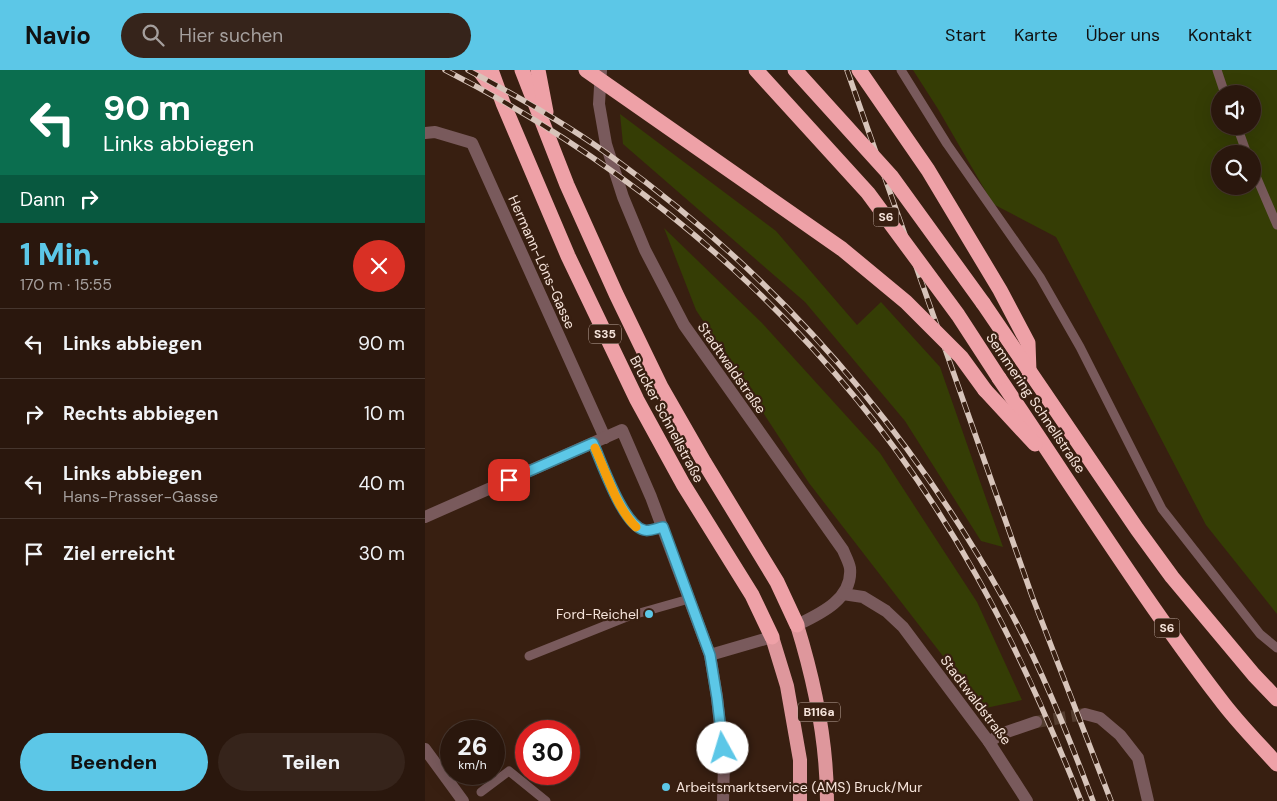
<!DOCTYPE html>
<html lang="de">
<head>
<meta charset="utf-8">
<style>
	body { margin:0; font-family:"DM Sans",sans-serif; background:#36241b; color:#f1f3f6; height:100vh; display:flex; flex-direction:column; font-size:19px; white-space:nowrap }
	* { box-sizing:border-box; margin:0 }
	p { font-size:16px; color:#a59f9d }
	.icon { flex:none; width:28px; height:28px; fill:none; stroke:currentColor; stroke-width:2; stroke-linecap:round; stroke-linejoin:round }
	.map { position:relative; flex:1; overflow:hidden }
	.panel { display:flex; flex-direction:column; background:#2a170d; width:425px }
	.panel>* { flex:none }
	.banner { background:#0b6e4f; color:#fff; overflow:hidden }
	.tools { position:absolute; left:786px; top:15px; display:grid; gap:10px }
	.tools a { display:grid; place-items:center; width:50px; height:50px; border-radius:50%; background:#2a170d; box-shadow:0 5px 20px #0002,0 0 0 1px #46362e; font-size:25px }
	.speed { position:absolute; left:15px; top:650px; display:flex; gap:10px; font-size:25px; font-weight:700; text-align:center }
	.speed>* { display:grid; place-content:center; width:65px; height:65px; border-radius:50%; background:#2a170d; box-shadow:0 5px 20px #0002,0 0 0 1px #46362e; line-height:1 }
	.speed small { font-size:12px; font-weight:400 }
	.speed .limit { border:8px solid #d22; background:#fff; color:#111 }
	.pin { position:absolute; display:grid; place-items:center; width:42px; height:42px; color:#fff; margin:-21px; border-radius:10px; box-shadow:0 2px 8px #0006 }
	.me { position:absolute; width:55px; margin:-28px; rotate:354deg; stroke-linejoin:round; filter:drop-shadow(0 0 4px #0008) }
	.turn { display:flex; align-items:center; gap:18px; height:105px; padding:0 20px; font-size:22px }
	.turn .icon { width:65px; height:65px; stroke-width:2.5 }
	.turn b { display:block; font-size:35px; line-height:42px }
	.then { display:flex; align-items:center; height:48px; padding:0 20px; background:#0003; gap:10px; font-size:19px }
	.round { display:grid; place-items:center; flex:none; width:52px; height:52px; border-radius:26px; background:#36241b }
	.overview { display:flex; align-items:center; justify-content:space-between; height:85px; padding:0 20px }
	h1 { font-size:30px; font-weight:800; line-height:38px; color:#5cc7e7 }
	.action { display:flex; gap:10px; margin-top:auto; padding:10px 20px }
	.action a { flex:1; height:58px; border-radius:30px; background:#5cc7e7; color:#111; font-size:20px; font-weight:800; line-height:58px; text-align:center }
	.action a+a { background:#36241b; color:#f1f3f6 }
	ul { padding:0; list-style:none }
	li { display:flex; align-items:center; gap:15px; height:70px; padding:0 20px; border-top:1px solid #46362e }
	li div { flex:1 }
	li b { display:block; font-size:19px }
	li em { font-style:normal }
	header { display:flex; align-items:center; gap:30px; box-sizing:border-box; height:70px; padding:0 25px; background:#5cc7e7; color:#111 }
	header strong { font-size:24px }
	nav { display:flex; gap:28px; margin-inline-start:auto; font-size:18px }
	.search { width:350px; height:45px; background:#36241b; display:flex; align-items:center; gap:12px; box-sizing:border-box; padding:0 18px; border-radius:28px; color:#a59f9d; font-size:19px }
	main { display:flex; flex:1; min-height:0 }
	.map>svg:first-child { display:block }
	.green { fill:#353d05; fill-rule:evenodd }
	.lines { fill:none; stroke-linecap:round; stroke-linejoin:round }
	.minor-tunnel { stroke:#543d2f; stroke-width:12; stroke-dasharray:12 6; stroke-linecap:butt }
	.service { stroke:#795a5c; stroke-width:9 }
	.minor { stroke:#795a5c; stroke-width:12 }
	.tertiary { stroke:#795a5c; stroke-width:12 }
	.trunk { stroke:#de979c; stroke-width:14 }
	.motorway { stroke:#eea1a7; stroke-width:15 }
	.rail-casing { stroke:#d7c4ba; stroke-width:5.5 }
	.rail { stroke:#381f11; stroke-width:4; stroke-dasharray:11; stroke-linecap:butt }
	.motorway-bridge { stroke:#eea1a7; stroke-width:15 }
	.route-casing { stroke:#3c8196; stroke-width:12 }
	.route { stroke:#5cc7e7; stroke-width:9 }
	.slow { stroke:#f59e0b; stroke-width:9 }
	.poi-dot { fill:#5cc7e7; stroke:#381f11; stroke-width:2 }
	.labels { text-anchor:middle; stroke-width:4.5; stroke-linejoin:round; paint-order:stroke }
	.shield { fill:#381f11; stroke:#bda99e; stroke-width:1 }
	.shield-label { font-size:12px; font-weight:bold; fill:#f6e4db }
	.street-label { font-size:14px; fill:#f6e4db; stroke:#381f11 }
	.poi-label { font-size:14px; fill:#f6e4db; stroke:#381f11; text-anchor:end }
</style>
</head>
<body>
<header>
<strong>Navio</strong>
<div class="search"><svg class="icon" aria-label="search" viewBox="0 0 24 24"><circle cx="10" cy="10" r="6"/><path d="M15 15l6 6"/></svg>Hier suchen</div>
<nav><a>Start</a><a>Karte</a><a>Über uns</a><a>Kontakt</a></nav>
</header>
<main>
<section class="panel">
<div class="banner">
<div class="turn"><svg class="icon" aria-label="left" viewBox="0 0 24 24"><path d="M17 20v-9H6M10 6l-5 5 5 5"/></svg><div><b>90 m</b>Links abbiegen</div></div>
<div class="then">Dann<svg class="icon" aria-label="right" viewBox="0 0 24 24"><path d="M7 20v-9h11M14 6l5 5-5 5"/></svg></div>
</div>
<div class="overview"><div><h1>1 Min.</h1><p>170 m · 15:55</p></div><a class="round" style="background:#d93025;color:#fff"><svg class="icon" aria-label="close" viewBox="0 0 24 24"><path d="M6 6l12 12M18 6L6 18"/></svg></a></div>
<ul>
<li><svg class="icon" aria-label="left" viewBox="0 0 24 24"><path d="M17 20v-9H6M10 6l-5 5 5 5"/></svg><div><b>Links abbiegen</b></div><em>90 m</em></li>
<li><svg class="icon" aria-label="right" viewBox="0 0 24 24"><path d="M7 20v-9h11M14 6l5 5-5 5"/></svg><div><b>Rechts abbiegen</b></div><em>10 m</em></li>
<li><svg class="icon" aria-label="left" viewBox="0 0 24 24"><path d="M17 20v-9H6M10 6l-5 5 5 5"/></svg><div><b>Links abbiegen</b><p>Hans-Prasser-Gasse</p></div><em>40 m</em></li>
<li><svg class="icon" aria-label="arrive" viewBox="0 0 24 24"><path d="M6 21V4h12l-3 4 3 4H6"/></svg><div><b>Ziel erreicht</b></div><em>30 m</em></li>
</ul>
<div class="action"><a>Beenden</a><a>Teilen</a></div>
</section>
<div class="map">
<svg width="852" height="731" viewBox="0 0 852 731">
	<rect width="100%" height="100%" fill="#381f11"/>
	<g class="green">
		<path d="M488 0H852V544L781 455 631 167 568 134 513 39ZM795 24H828V56H795ZM795 84H828V116H795Z"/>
		<polygon points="195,44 351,161 432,255 456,232 515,297 578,477 556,471 480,351 380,232 198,74"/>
		<polygon points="239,158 336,252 455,383 552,532 597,630 561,638 538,612 384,413 271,240"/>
	</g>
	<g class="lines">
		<polyline class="minor-tunnel" points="611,652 660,644"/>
		<g class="service">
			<polyline points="476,0 522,74 615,207 655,277 737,439 835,564 852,578"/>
			<polyline points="792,0 800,24"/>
			<polyline points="812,56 822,84"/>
			<polyline points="828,99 852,155"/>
			<path d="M168 373C177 393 198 455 219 460 224 462 232 458 238 457"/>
			<polyline points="104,586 204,546 264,529"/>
			<polyline points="56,722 84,701 121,731"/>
		</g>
		<g class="minor">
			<polyline points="0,63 10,62 47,73 180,368"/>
			<polyline points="0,447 197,360 226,427 285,585 292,627 299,694 298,731"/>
			<polyline points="285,585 347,567"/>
			<polyline points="660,644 675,648 695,665 713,688 723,731"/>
			<polyline points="564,672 576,664 611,652"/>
			<polyline points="0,679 38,731"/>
		</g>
		<g class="tertiary">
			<path d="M176 0 174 34 181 74 198 127 220 180 259 255 418 480C420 485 424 492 425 498 428 529 395 544 372 555"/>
			<polyline points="418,524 438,527 461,541 478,557 564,672 602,731"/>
		</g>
		<g class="trunk">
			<path d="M372 555C390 613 402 670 402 731"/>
			<polyline points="347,567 362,616 375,690 375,731"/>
		</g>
		<g class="motorway">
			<polyline points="54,0 68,19"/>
			<polyline points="66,0 78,33 143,186 212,330 258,414 327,525 347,567"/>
			<polyline points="97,0 142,115 191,224 236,317 279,392 352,512 372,555"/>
			<polyline points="113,0 121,42"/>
			<polyline points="434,0 503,100 575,220 603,273 604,302"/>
			<polyline points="558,233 712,459 747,507 829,605 852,629"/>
			<path d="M574 308C647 415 716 526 795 629 812 652 833 673 852 694"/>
			<polyline points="560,320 610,374"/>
		</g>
		<defs>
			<g id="rail">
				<path d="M20 0C242 113 430 287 551 505 592 578 625 653 656 731"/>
				<path d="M43 0C94 27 145 56 191 90 351 206 481 355 578 528 614 592 642 662 668 731"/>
				<polyline points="422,0 607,526 686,731"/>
			</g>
		</defs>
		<use href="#rail" class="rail-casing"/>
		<use href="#rail" class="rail"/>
		<g class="motorway-bridge">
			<polyline points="161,0 417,179 481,232 536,287 560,320"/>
			<polyline points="331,0 443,123 533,245 574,308"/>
			<polyline points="370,0 466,106 558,233"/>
		</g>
	</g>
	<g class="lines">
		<defs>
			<path id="route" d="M84 410 168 373C177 393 198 455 219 460 224 462 232 458 238 457L285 585 292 628 298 678"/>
		</defs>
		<use href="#route" class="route-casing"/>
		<use href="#route" class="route"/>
		<path class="slow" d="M170 378C181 402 192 439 211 457"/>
	</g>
	<g class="poi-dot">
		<circle cx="224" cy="544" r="5"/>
		<circle cx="241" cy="717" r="5"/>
	</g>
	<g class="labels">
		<g class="shield">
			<rect x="448.5" y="137.5" width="25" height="19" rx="4"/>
			<rect x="164" y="254.5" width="32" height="19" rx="4"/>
			<rect x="729.5" y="548.5" width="25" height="19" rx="4"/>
			<rect x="373" y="632.5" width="42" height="19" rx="4"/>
		</g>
		<g class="shield-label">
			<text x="461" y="151">S6</text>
			<text x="180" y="268">S35</text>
			<text x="742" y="562">S6</text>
			<text x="394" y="646">B116a</text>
		</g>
		<g class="street-label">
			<text transform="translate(117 192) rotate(66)" y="5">Hermann-Löns-Gasse</text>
			<text transform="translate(307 298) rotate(55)" y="5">Stadtwaldstraße</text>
			<text transform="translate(611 333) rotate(56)" y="5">Semmering Schnellstraße</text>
			<text transform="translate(242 349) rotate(62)" y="5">Brucker Schnellstraße</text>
			<text transform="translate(551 630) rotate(53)" y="5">Stadtwaldstraße</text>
		</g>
		<g class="poi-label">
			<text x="214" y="549">Ford-Reichel</text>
			<text x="251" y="722" text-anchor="start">Arbeitsmarktservice (AMS) Bruck/Mur</text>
		</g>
	</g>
</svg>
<div class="tools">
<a><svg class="icon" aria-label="sound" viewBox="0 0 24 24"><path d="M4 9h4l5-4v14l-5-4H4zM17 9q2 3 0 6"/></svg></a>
<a><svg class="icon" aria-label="search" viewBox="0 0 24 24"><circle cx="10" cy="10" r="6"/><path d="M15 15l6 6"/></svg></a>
</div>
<div class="speed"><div>26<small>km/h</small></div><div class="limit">30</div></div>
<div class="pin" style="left:84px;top:410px;background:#d93025"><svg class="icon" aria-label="arrive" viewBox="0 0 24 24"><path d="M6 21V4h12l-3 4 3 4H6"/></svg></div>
<svg class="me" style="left:298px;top:678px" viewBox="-20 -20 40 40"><circle r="19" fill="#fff"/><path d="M0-13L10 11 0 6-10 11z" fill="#5cc7e7"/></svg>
</div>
</main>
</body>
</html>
